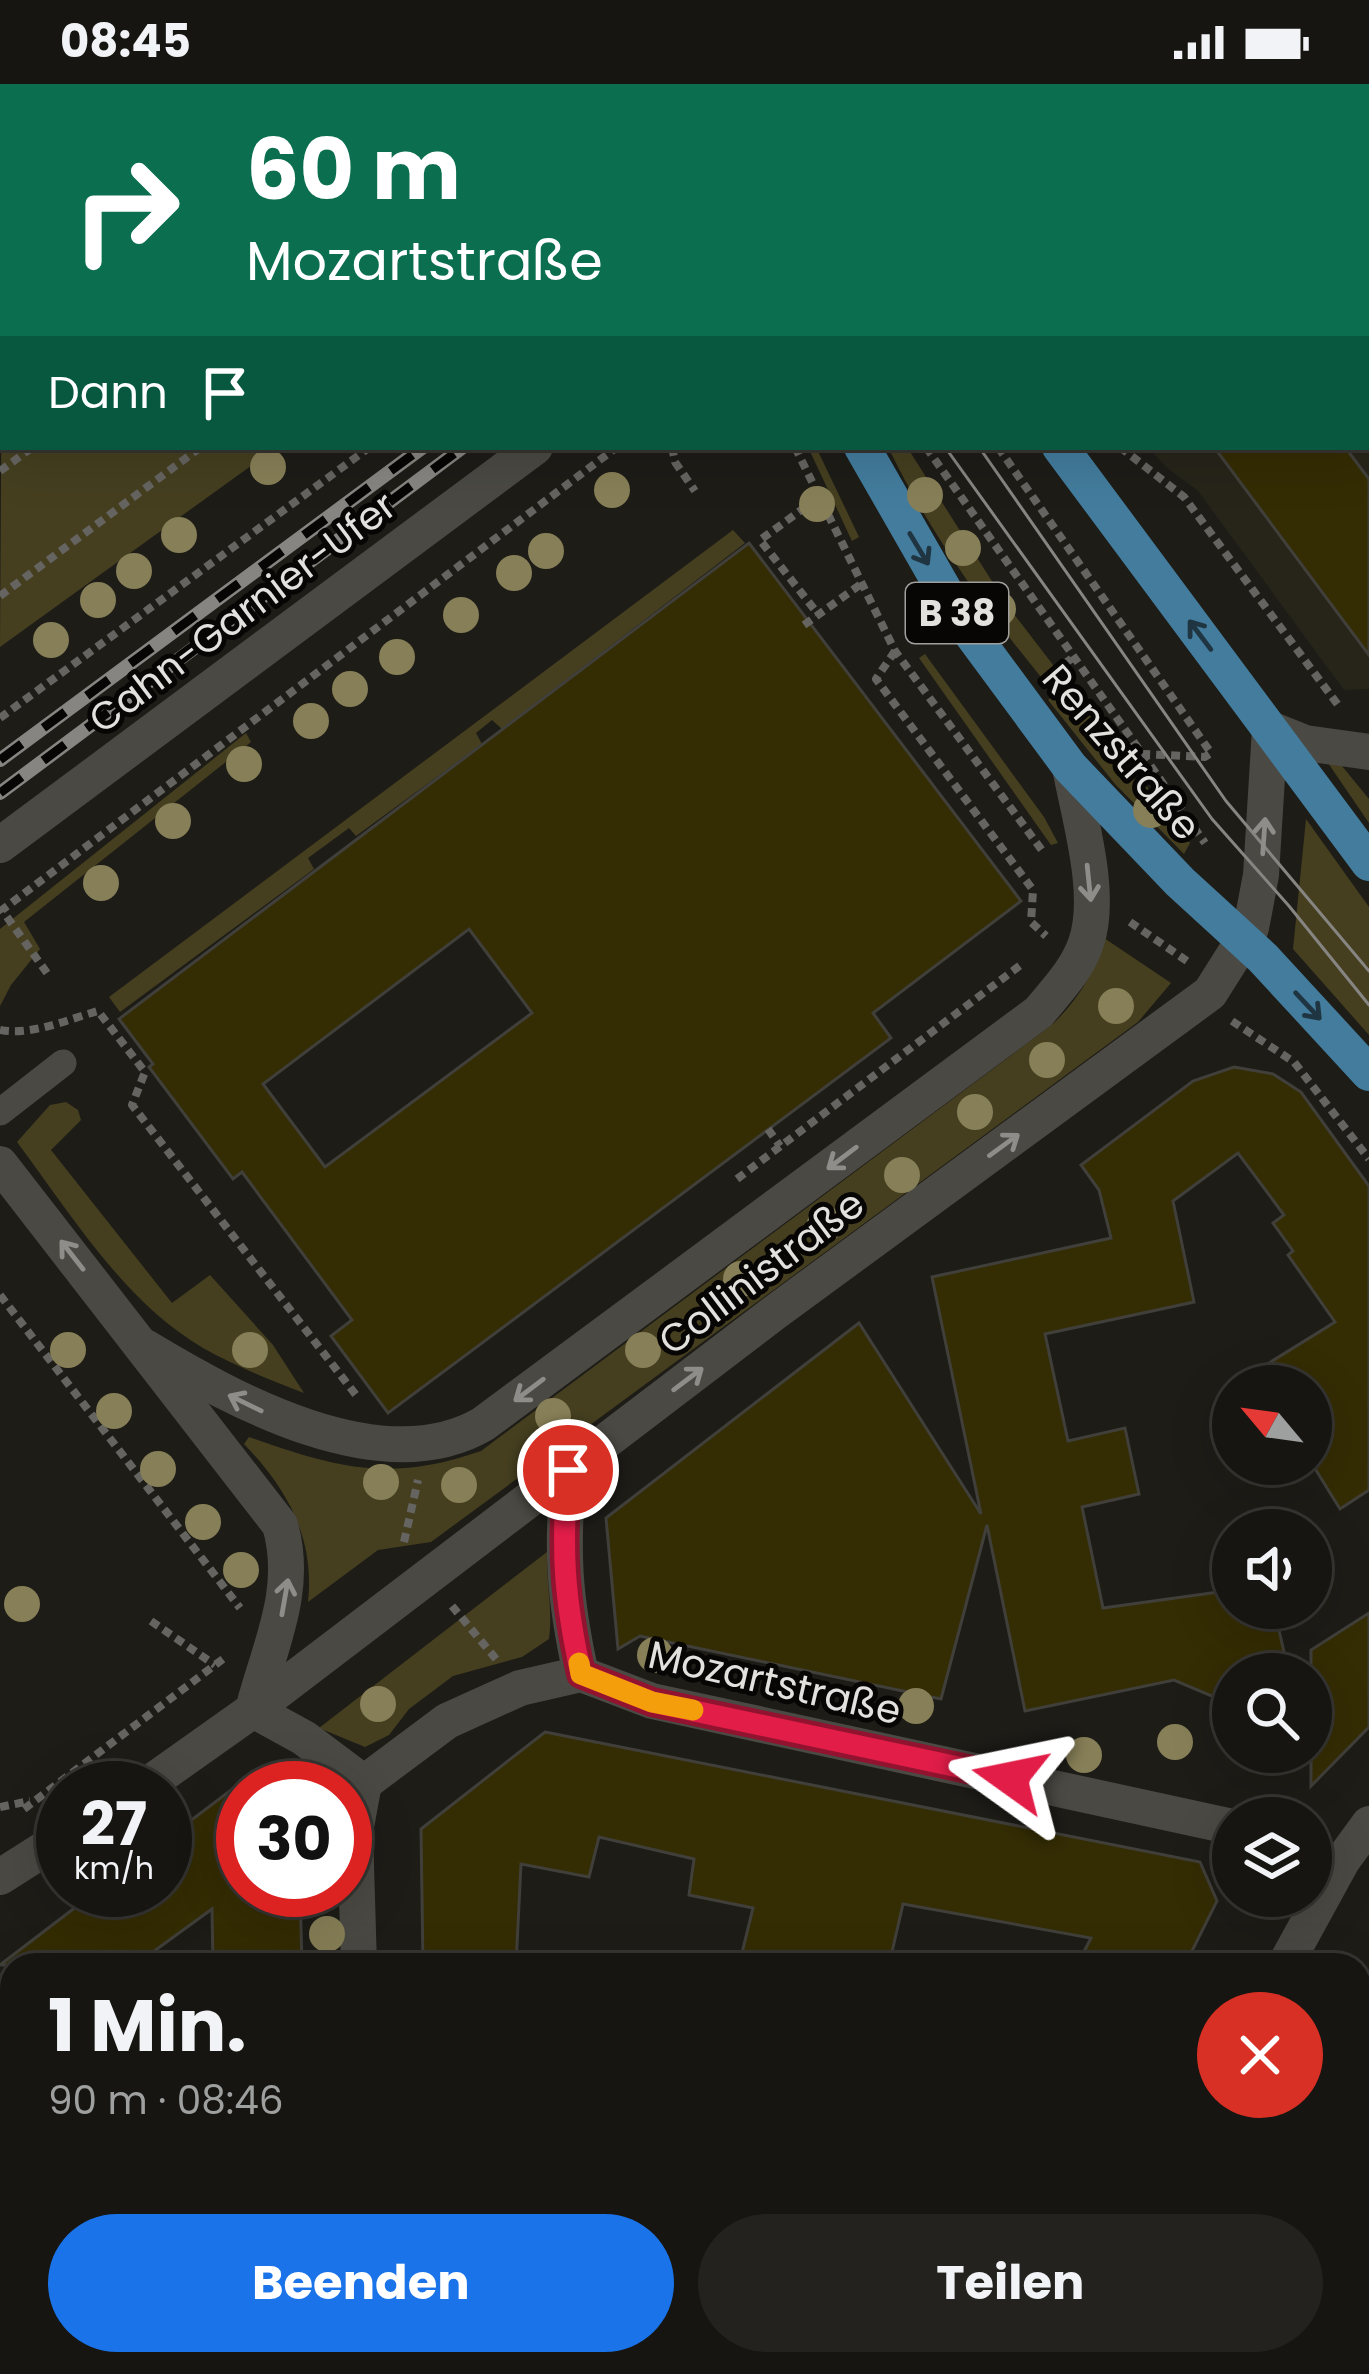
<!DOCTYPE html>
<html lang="de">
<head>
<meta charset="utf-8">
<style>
	body { margin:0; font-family:Poppins,sans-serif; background:#23221f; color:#f1f3f6; height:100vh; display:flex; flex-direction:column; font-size:45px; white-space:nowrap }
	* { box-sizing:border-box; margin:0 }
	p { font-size:39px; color:#9e9f9f }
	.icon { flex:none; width:66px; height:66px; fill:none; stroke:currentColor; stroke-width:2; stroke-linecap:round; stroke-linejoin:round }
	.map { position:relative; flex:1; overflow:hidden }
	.side { position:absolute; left:0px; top:1869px; width:1371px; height:423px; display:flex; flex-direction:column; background:#161511; border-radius:36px 36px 0 0; box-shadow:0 12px 48px #0002,0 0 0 3px #353431 }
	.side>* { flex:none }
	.hud { position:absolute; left:0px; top:0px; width:1371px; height:366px; box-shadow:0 12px 48px #0002,0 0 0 3px #353431; background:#0b6e4f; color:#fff; overflow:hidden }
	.needle { width:78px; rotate:299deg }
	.fabs { position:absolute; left:1212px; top:1281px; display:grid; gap:24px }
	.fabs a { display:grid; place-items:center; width:120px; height:120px; border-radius:50%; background:#161511; box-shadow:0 12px 48px #0002,0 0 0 3px #353431; font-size:60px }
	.speed { position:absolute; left:36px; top:1677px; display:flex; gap:24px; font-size:60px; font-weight:700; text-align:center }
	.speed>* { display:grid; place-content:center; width:156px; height:156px; border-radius:50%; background:#161511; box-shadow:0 12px 48px #0002,0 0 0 3px #353431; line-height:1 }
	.speed small { font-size:30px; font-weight:400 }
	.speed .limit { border:18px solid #d22; background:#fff; color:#111 }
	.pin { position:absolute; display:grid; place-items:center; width:102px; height:102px; color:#fff; margin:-51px; border:6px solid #fff; border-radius:50%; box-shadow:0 3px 12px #0007 }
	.me { position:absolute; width:132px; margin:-66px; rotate:282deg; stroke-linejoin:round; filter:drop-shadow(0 0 9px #0008) }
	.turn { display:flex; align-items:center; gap:42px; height:252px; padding:0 48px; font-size:54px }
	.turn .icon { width:156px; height:156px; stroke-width:2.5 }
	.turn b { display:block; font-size:84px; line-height:102px }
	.then { display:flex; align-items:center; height:114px; padding:0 48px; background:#0003; gap:24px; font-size:45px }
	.round { display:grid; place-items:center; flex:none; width:126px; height:126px; border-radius:63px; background:#23221f }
	.headline { display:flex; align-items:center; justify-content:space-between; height:204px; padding:0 48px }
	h1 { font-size:72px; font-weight:700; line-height:90px }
	.button { display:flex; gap:24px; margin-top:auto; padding:24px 48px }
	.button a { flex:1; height:138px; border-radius:72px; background:#1a73e8; color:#fff; font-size:48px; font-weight:700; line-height:138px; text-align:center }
	.button a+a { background:#23221f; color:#f1f3f6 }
	.status { display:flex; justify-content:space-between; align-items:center; height:84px; padding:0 60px; background:#161511; direction:ltr }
	.status svg { height:33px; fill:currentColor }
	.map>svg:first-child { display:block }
	.built { fill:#27251a }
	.green { fill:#453f20 }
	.building { fill:#342c03; stroke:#403f3a; stroke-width:3; fill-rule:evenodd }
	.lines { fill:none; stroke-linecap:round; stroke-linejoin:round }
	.path { stroke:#656460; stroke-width:8; stroke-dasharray:9 6; stroke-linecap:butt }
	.lane { stroke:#4a4943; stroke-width:27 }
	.street { stroke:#4a4943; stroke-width:36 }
	.secondary { stroke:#4a4943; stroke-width:36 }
	.primary { stroke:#437c9d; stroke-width:36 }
	.tram { stroke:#868581; stroke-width:3 }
	.rail-casing { stroke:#868581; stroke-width:14 }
	.rail { stroke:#070605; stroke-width:9; stroke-dasharray:27; stroke-linecap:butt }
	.tree { fill:#877f57 }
	.oneway { stroke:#1f3542 }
	.oneway2 { stroke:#8e8d89 }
	.route-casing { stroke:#92132f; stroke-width:30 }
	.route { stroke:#e11d48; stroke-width:21 }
	.slow { stroke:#f59e0b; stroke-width:21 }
	.labels { text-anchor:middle; stroke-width:10; stroke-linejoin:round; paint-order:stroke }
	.shield { fill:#070605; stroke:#a09f9d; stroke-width:3 }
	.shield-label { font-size:36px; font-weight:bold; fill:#e2e1de }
	.street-label { font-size:39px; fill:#e2e1de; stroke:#070605 }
</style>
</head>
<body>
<div class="status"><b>08:45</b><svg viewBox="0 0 49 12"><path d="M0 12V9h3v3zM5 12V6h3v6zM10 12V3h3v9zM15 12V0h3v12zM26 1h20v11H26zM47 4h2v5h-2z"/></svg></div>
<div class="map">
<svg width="1369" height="2290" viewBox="0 0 1369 2290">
	<rect width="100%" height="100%" fill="#1d1c17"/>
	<polygon class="built" points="1062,0 1369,0 1369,605 1344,606 1198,407 1166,383 1148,363 1368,363 1368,3 1058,3"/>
	<g class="green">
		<polygon points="76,0 778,0 72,3"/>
		<polygon points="3,59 3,363 277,363 0,563"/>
		<polygon points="808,363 816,363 859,453 852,457"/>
		<path d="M888 363H907L1007 521 1190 759 1184 770 1115 700 1048 616 1055 610C991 533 932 454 888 363Z"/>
		<polygon points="733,446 745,459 502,645 492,636 476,649 482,660 356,752 349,744 308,774 314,785 120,928 109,913"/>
		<polygon points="925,570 1044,733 1058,759 1051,761 919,574"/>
		<polygon points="246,649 251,658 24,838 40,865 11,901 0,922 0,845"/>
		<polygon points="1326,676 1337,676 1369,715 1369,739"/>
		<polygon points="1306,735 1369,823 1369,951 1293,865"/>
		<path d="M1104 854 1171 899 1138 938 431 1458 378 1466 308 1518C315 1454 287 1404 244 1360L249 1353C338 1384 389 1399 481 1367L1053 940C1080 913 1093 891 1104 854Z"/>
		<path d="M66 1018 78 1026 81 1036 51 1066 172 1219 210 1191 273 1261 304 1309C270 1296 235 1282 203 1264 123 1217 71 1130 17 1058L50 1021Z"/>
		<path d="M547 1468C546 1498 553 1525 549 1555L522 1573 453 1592 409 1625 389 1651 365 1663 319 1644Z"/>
	</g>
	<g class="building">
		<polygon points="1214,363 1345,363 1369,395 1369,571"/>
		<path d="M749 459 1021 817 873 929 891 954 388 1329 331 1252 352 1236 242 1088 233 1095 149 983 153 980 119 935ZM469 845 532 929 325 1083 263 1000Z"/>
		<polygon points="1234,983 1273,990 1301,1008 1369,1102 1369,1406 1340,1425 1311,1378 1311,1302 1232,1302 1335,1238 1288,1171 1293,1167 1273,1139 1284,1131 1238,1069 1173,1117 1194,1218 1045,1250 1068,1357 1125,1344 1139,1410 1082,1423 1103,1524 1233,1506 1233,1524 1274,1524 1289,1590 1233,1590 1233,1621 1174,1596 1025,1627 987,1441 941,1615 640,1552 618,1565 606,1434 859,1239 981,1430 932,1193 1111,1154 1099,1106 1081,1081 1193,997"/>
		<polygon points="1369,1529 1369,1643 1311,1702 1311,1566"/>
		<polygon points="545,1648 1200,1778 1217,1817 1185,1881 1077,1881 1091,1854 903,1820 889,1881 739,1881 753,1824 689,1811 694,1775 599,1753 589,1793 521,1780 516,1881 423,1881 421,1745"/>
		<polygon points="243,1697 243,1802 238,1806 300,1806 302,1881 213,1881 212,1825 135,1881 0,1881 98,1806 165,1806 165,1756"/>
	</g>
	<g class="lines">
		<g class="path">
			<polyline points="401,0 403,3"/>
			<polyline points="574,0 576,3"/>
			<polyline points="829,0 832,3"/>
			<polyline points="37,3 41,0"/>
			<polyline points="526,3 529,0"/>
			<polyline points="0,33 3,30"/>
			<polyline points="672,363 675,378 695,407"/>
			<polyline points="795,363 895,567 1044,769"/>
			<polyline points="926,363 1205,759"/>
			<polyline points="998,363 1211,669 1205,673 1143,670"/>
			<polyline points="1120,363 1184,413 1338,621"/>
			<polyline points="0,387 33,363"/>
			<polyline points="818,414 760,456 818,530"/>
			<polyline points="0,512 201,363"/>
			<polyline points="804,541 861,500"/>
			<polyline points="895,567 876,595 1033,806 1031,838 1046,852"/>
			<polyline points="1052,589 1075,572"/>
			<polyline points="0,634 370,363"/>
			<polyline points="1130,838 1187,877"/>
			<polyline points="47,889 2,826 617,363"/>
			<polyline points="1232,937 1294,978 1369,1075"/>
			<path d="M0 946C31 952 69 935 98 927L145 988 132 1021 356 1311"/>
			<polyline points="768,1045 780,1062"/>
			<polyline points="737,1095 1022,880"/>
			<polyline points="0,1211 240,1524"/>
			<polyline points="404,1458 418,1396"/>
			<polyline points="452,1522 496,1575"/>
			<polyline points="151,1537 215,1581"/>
			<polyline points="0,1723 30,1717"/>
			<polyline points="24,1725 223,1575"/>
		</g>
		<polyline class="lane" points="0,1028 63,979"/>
		<g class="street">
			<polyline points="1270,645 1305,659 1369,668"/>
			<path d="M569 1386C561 1465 564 1513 581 1590"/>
			<polyline points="253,1626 304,1654 364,1699"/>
			<polyline points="364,1699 447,1637 520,1604 581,1590 652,1617 1233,1743"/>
			<polyline points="359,1881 355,1748 364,1699"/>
			<polyline points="1285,1881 1342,1777 1369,1740"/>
			<polyline points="370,2280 370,2290"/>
			<polyline points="1082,2290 1087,2280"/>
		</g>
		<g class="secondary">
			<polyline points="1018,3 1022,0"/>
			<polyline points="0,761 535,363"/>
			<path d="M0 1080 280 1441C299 1507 269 1563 253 1626"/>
			<path d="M145 1263C233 1316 382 1399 483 1340L1039 928C1057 906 1077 886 1086 859 1103 810 1079 733 1070 683"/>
			<polyline points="143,1704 253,1626 774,1229 1210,909 1251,844 1261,791 1270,645"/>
			<polyline points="0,1793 63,1753"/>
		</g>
		<g class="primary">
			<polyline points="643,0 645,3"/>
			<polyline points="771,0 774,3"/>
			<polyline points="862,363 960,534 1070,683 1180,798 1263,874 1369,989"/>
			<polyline points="1060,363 1369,779"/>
		</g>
		<g class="tram">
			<polyline points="681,0 683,3"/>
			<polyline points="718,0 720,3"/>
			<polyline points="945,363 1212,735 1289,822 1369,921"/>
			<polyline points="979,363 1226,717 1369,887"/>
		</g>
		<defs>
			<g id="rail">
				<polyline points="906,3 910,0"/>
				<polyline points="942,3 946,0"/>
				<polyline points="0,676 423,363"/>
				<polyline points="0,709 463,363"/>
			</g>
		</defs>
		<use href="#rail" class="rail-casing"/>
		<use href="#rail" class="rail"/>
	</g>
	<g class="tree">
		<circle cx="268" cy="383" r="18"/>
		<circle cx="612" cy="406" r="18"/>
		<circle cx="925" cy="411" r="18"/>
		<circle cx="817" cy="420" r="18"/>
		<circle cx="179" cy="451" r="18"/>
		<circle cx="963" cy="464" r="18"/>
		<circle cx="546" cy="467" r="18"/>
		<circle cx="134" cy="487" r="18"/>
		<circle cx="514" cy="489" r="18"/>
		<circle cx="98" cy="516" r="18"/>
		<circle cx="998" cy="525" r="18"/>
		<circle cx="461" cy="531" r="18"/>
		<circle cx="51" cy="556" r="18"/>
		<circle cx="397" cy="573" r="18"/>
		<circle cx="350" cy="605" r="18"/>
		<circle cx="311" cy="637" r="18"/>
		<circle cx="244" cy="680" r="18"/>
		<circle cx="1151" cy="726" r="18"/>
		<circle cx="173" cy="737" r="18"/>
		<circle cx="101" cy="799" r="18"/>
		<circle cx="1116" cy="922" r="18"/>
		<circle cx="1047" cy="976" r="18"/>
		<circle cx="975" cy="1028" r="18"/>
		<circle cx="902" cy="1091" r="18"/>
		<circle cx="825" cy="1140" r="18"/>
		<circle cx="741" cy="1195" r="18"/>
		<circle cx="68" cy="1266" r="18"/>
		<circle cx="250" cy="1266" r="18"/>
		<circle cx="643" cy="1266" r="18"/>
		<circle cx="114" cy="1327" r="18"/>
		<circle cx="553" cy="1332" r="18"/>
		<circle cx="158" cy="1385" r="18"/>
		<circle cx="381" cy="1398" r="18"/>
		<circle cx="459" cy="1401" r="18"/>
		<circle cx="203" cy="1438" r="18"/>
		<circle cx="241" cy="1486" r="18"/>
		<circle cx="22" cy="1520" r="18"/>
		<circle cx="655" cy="1571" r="18"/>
		<circle cx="378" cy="1620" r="18"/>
		<circle cx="916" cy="1622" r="18"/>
		<circle cx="1175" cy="1658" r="18"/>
		<circle cx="1084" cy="1671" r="18"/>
		<circle cx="327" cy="1850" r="18"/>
	</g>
	<defs><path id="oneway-shaft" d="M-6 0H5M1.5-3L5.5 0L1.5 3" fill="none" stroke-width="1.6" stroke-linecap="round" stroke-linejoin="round" transform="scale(3)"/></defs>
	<g class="oneway">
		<use href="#oneway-shaft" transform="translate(919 465) rotate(59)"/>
		<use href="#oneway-shaft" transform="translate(1200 551) rotate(-127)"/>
		<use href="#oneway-shaft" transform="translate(1308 922) rotate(47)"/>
	</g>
	<g class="oneway2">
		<use href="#oneway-shaft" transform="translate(1264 752) rotate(-86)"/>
		<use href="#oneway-shaft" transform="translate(1089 799) rotate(84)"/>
		<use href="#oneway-shaft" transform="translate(1004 1061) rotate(-36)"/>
		<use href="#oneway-shaft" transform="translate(842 1074) rotate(143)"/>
		<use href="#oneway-shaft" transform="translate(72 1171) rotate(-128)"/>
		<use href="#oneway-shaft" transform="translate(688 1295) rotate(-37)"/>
		<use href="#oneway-shaft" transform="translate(529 1306) rotate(143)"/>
		<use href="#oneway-shaft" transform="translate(245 1319) rotate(-154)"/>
		<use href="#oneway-shaft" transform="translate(285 1513) rotate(-80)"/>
	</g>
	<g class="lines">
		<defs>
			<path id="route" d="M568 1386C561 1465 564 1513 581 1590L652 1618 1010 1694"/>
		</defs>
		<use href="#route" class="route-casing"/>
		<use href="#route" class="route"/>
		<polyline class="slow" points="579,1579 581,1590 652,1618 693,1626"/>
	</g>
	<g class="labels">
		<rect class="shield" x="906" y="499" width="102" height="60" rx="9"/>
		<g class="shield-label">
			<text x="957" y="542">B 38</text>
		</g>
		<g class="street-label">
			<text transform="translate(242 528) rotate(-37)" y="14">Cahn-Garnier-Ufer</text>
			<text transform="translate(1122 668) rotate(49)" y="14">Renzstraße</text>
			<text transform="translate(761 1188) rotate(-37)" y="14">Collinistraße</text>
			<text transform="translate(775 1598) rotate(13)" y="14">Mozartstraße</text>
		</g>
	</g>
</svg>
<div class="fabs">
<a><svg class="needle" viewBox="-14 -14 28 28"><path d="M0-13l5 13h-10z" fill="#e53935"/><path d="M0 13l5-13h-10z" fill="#9e9f9f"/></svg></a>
<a><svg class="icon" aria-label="sound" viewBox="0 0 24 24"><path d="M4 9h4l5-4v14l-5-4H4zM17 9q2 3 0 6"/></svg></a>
<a><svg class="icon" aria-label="search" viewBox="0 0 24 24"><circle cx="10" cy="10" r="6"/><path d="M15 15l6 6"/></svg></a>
<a><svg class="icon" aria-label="layers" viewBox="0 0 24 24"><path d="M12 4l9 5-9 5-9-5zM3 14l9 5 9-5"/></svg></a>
</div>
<div class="speed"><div>27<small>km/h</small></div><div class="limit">30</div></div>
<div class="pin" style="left:568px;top:1386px;background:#d93025"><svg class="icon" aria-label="arrive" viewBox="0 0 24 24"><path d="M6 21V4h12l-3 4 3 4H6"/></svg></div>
<svg class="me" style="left:1010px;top:1694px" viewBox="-20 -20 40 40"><path d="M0-17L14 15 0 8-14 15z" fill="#e11d48" stroke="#fff" stroke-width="4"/></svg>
<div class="hud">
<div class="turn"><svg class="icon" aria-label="right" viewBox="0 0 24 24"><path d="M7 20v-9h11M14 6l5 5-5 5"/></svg><div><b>60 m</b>Mozartstraße</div></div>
<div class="then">Dann<svg class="icon" aria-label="arrive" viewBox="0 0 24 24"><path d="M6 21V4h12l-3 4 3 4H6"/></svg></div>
</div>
<section class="side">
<div class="headline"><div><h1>1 Min.</h1><p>90 m · 08:46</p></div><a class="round" style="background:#d93025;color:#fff"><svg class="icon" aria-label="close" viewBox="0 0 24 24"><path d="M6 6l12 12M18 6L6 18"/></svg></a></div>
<div class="button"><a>Beenden</a><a>Teilen</a></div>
</section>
</div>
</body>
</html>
